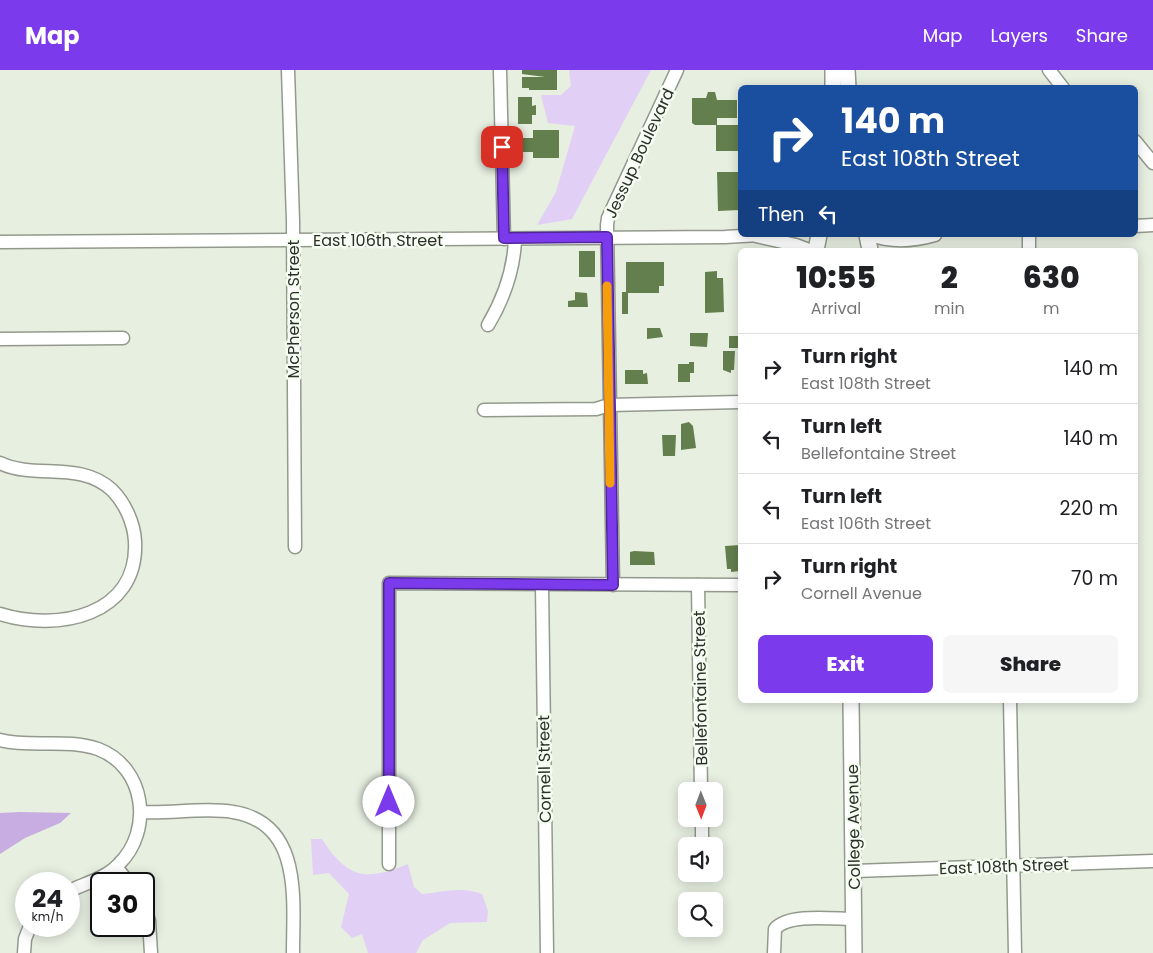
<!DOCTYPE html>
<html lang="en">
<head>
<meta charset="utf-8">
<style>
	body { margin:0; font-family:Poppins,sans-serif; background:#f6f6f6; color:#202124; height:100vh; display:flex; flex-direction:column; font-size:19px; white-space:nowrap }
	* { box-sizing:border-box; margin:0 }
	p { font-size:16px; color:#757577 }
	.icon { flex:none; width:28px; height:28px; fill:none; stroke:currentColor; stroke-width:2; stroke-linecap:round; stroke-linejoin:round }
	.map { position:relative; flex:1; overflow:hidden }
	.details { position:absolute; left:738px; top:178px; width:400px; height:455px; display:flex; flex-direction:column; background:#fff; border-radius:8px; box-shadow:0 2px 12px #0003 }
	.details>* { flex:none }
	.hud { position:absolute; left:738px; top:15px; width:400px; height:152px; border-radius:8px; box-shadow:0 2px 12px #0003; background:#1a4fa0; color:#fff; overflow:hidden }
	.needle { width:32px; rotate:179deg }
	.tools { position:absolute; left:678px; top:712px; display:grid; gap:10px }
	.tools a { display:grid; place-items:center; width:45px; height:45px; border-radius:8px; background:#fff; box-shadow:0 2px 12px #0003; font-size:25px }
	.speed { position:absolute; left:15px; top:802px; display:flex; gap:10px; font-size:25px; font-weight:700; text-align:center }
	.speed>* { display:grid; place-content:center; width:65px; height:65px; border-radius:50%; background:#fff; box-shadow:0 2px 12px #0003; line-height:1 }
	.speed small { font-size:12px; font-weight:400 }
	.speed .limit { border:2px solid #111; border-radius:8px; background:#fff; color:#111 }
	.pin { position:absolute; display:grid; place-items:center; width:42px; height:42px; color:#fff; margin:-21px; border-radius:10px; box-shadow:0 2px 8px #0006 }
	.me { position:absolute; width:55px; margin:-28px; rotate:0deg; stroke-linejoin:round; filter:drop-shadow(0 0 4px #0008) }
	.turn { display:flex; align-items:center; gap:18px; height:105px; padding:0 20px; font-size:22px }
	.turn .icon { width:65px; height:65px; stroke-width:2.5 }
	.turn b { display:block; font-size:35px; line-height:42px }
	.then { display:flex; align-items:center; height:48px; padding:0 20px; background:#0003; gap:10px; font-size:19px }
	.eta { display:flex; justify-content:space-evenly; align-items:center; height:85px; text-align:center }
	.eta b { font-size:30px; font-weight:800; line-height:35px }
	.primary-button { display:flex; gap:10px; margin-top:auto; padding:10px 20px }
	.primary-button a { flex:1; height:58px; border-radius:8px; background:#7c3aed; color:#fff; font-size:20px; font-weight:800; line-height:58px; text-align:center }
	.primary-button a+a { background:#f6f6f6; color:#202124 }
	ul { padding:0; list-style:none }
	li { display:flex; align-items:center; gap:15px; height:70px; padding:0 20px; border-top:1px solid #e0e0e0 }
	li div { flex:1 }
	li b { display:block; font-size:19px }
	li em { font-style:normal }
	header { display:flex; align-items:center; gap:30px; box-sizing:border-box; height:70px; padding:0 25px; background:#7c3aed; color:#fff }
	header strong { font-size:24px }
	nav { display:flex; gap:28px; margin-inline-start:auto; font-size:18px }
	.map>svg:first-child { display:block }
	.green { fill:#e2cff6 }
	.water { fill:#c8ade2 }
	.building { fill:#647f4e }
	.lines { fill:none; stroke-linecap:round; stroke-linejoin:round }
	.minor-casing { stroke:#939a8d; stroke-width:15 }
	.major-casing { stroke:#939a8d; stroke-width:18 }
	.minor { stroke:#fff; stroke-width:12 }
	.major { stroke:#fff; stroke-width:15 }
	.route-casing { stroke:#51269a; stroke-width:12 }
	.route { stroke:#7c3aed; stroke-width:9 }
	.slow { stroke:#f59e0b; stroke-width:9 }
	.labels { text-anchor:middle; stroke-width:5; stroke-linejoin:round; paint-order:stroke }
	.street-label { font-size:16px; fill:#2d302a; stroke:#f4fdef }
</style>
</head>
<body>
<header>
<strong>Map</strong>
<nav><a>Map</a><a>Layers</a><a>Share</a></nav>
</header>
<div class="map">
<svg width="1153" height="883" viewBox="0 0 1153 883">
	<rect width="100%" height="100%" fill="#e7efe1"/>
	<g class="green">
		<polygon points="569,0 651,0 572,149 537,155 556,122 575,56 548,53 541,25 561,25 571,16"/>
		<path d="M311 769H322C347 808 365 812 408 794L414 817 422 824C442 822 463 816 482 824L488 841 487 852 450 853 423 870 416 883H368L362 864 352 868 341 857 349 824 329 803 313 805Z"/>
	</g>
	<polygon class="water" points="20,742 71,743 60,753 25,768 0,784 0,743"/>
	<g class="building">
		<polygon points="522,0 557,0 557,20 529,20 529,18 522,18 522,7 545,7 522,4"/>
		<polygon points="708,22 715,22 717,30 737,30 737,48 717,48 717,55 695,55 692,53 692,28 706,28"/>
		<polygon points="518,27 532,27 532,36 536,35 536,45 532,45 532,54 518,54"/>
		<rect x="716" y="55" width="24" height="26"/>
		<polygon points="533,60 559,60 559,88 533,88 533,82 523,82 523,68 533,68"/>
		<polygon points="717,102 740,102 740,140 718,141"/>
		<rect x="579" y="181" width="16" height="26"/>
		<polygon points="626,192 664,192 664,216 659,216 659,223 628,223 628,244 622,244 622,222 626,222"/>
		<polygon points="717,201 717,208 723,208 724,242 705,243 705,202"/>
		<polygon points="575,222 587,223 588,237 568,237 568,231 575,230"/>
		<polygon points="647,258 660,258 663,267 647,269"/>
		<polygon points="690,263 708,263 707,277 690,276"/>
		<rect x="729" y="266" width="11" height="12"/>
		<polygon points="723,281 735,281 734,300 731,300 731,303 723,300"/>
		<polygon points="689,292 694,292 694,303 690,303 690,312 678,312 678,294 689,294"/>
		<polygon points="625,300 643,300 643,304 647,303 648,314 625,314"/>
		<polygon points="689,352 693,356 696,378 681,380 681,354"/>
		<polygon points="662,365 676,365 675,386 663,386"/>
		<polygon points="740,475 740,501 731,502 731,499 727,499 725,476"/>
		<polygon points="634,481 654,482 655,495 630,495 630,482"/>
	</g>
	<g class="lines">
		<defs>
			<g id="minor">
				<polyline points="288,0 293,151 295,477"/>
				<polyline points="500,0 504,169"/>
				<polyline points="1049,0 1063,18"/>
				<polyline points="1135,71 1153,93"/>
				<polyline points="1135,156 1153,155"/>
				<path d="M871 165C892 173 914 171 935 165"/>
				<polyline points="756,166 796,175 809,180"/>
				<polyline points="0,172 725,167 759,165"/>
				<polyline points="1029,180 1029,165"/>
				<path d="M488 255C504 228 514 200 515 169"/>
				<polyline points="0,269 123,268"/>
				<polyline points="484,340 596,339 609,335 740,332"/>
				<path d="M0 393C36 410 79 390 112 420 125 433 134 453 135 471 139 546 57 562 0 544"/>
				<polyline points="542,515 547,883"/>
				<polyline points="613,515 607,155 608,148 677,0"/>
				<polyline points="698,515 701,721"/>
				<polyline points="1010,630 1015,883"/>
				<path d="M0 670C32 678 67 668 98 679 146 697 153 761 119 794 106 808 86 813 69 821"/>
				<path d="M141 742C170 744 206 737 233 742 303 753 293 830 293 883"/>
				<polyline points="702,749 702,776"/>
				<polyline points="389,794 389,513 740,515"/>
				<polyline points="116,797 130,814"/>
				<polyline points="854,801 1153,791"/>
				<polyline points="144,835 149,851 151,883"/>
				<polyline points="24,883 25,869 30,856"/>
				<path d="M774 883 775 859C788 843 834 849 854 849"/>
			</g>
			<g id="major">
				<polyline points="833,0 833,18"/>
				<polyline points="847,0 848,18"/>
				<polyline points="867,165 870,180"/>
				<polyline points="816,180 819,165"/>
				<polyline points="851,630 854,883"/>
			</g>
		</defs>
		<use href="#minor" class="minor-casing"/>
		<use href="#major" class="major-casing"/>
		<use href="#minor" class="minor"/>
		<use href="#major" class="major"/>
	</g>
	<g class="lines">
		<defs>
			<polyline id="route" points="389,732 389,513 613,515 607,167 504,168 502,77"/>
		</defs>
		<use href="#route" class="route-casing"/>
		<use href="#route" class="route"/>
		<polyline class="slow" points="607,216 610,413"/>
	</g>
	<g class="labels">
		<g class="street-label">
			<text transform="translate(639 83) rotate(-65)" y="6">Jessup Boulevard</text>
			<text x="378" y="176">East 106th Street</text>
			<text transform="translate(293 239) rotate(-90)" y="6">McPherson Street</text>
			<text transform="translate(700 618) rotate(-91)" y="6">Bellefontaine Street</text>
			<text transform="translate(544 699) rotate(-91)" y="6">Cornell Street</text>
			<text transform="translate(853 757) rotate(-91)" y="6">College Avenue</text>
			<text transform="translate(1004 796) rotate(-2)" y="6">East 108th Street</text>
		</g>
	</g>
</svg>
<div class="tools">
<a><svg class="needle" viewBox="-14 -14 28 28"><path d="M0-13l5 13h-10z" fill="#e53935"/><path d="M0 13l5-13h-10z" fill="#757577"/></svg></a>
<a><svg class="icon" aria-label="sound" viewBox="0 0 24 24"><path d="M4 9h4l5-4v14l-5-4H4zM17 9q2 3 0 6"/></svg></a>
<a><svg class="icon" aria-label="search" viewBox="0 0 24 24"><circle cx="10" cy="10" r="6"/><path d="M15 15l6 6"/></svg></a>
</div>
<div class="speed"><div>24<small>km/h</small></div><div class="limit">30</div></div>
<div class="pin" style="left:502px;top:77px;background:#d93025"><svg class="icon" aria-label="arrive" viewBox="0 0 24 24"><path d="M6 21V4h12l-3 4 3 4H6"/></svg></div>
<svg class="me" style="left:389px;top:732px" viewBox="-20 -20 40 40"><circle r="19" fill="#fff"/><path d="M0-13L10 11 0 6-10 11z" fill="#7c3aed"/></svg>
<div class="hud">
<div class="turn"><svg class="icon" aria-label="right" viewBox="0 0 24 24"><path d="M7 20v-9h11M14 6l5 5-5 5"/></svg><div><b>140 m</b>East 108th Street</div></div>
<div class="then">Then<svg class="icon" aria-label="left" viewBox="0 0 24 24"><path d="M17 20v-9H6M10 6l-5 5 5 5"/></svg></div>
</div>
<section class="details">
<div class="eta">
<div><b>10:55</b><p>Arrival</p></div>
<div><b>2</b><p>min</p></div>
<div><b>630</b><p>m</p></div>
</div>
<ul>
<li><svg class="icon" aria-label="right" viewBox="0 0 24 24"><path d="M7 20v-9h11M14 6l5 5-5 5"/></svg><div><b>Turn right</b><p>East 108th Street</p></div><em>140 m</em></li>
<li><svg class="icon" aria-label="left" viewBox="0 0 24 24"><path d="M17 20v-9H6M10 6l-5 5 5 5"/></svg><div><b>Turn left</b><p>Bellefontaine Street</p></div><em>140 m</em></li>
<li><svg class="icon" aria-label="left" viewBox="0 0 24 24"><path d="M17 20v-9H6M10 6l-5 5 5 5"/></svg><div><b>Turn left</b><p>East 106th Street</p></div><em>220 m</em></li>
<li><svg class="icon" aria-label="right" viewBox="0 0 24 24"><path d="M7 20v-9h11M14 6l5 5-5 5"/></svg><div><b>Turn right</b><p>Cornell Avenue</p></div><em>70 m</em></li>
</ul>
<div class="primary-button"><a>Exit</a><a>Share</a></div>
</section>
</div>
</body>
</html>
